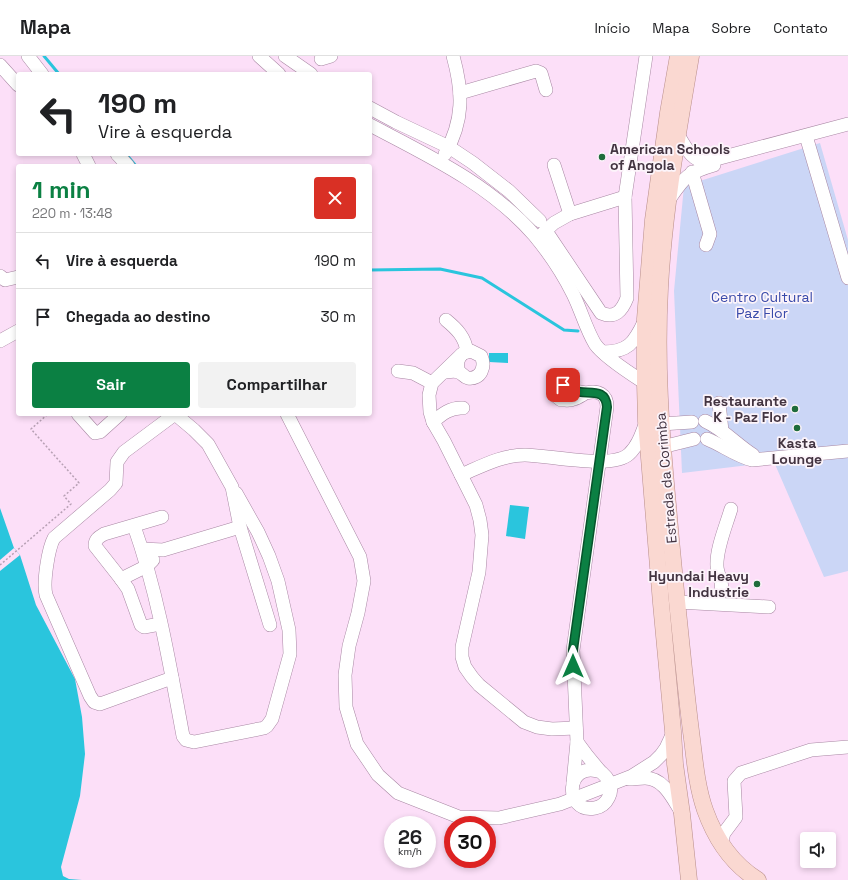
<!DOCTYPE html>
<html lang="pt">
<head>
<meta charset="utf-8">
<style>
	body { margin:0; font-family:"Space Grotesk",sans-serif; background:#f2f2f2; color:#202124; height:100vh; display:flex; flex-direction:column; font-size:15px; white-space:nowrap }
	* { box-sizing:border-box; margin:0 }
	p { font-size:13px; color:#757577 }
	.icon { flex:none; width:22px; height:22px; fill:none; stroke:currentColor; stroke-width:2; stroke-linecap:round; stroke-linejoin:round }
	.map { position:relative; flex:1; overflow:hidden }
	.panel { position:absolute; left:16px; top:108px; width:356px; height:252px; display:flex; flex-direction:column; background:#fff; border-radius:4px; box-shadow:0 2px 6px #0003 }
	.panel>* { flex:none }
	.top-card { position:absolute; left:16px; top:16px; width:356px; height:84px; border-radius:4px; box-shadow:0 2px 6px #0003; background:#fff; color:#202124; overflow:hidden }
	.buttons { position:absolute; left:800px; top:776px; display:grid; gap:8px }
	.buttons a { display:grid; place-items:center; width:36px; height:36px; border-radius:4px; background:#fff; box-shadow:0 2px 6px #0003; font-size:20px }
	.speed { position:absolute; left:384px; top:760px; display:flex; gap:8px; font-size:20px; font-weight:700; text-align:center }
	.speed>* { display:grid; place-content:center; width:52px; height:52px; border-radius:50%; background:#fff; box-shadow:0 2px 6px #0003; line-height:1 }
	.speed small { font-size:10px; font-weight:400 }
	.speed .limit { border:6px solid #d22; background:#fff; color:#111 }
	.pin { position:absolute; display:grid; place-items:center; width:34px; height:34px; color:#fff; margin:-17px; border-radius:8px; box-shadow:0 2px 6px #0006 }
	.me { position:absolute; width:44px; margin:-22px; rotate:0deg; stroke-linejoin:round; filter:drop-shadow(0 0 3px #0008) }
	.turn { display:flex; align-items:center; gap:14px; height:84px; padding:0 16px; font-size:18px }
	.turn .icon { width:52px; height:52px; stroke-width:2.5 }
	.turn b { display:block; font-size:28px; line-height:34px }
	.round { display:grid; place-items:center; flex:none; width:42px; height:42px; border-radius:4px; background:#f2f2f2 }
	.headline { display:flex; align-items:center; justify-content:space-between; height:68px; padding:0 16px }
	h1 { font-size:24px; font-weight:600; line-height:30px; color:#0b8043 }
	.button { display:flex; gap:8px; margin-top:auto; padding:8px 16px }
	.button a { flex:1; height:46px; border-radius:4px; background:#0b8043; color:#fff; font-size:16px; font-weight:600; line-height:46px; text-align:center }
	.button a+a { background:#f2f2f2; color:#202124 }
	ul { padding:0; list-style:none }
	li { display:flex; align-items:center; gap:12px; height:56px; padding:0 16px; border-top:1px solid #e0e0e0 }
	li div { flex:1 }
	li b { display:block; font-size:15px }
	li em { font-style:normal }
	header { display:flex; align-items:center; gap:24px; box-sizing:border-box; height:56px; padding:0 20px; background:#fff; border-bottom:1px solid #e0e0e0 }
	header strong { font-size:19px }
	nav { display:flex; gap:22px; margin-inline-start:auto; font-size:14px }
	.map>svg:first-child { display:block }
	.green { fill:#cbd6f6 }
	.water { fill:#2ac5dd }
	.pier { fill:#fcdff8 }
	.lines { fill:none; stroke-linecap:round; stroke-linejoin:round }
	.stream { stroke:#2ac5dd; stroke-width:3 }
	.minor-casing { stroke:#a887a3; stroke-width:14 }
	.major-casing { stroke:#b88e8a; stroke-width:17 }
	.path { stroke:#b7a0b4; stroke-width:1.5; stroke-dasharray:2 2; stroke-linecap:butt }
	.minor { stroke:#fff; stroke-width:13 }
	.major { stroke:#fad8d1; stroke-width:16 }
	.route-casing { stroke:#07532c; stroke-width:10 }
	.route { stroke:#0b8043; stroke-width:7 }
	.poi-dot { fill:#1f6c3b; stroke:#fcf4fa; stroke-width:1.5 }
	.labels { text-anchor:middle; stroke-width:3.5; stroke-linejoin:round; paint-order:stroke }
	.poi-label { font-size:14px; font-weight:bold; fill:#433441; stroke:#fcf4fa; text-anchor:end }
	.park-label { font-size:14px; fill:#394aaa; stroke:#fcf4fa }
	.street-label { font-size:14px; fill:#433441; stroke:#fcf4fa }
</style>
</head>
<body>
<header>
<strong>Mapa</strong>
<nav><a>Início</a><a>Mapa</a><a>Sobre</a><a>Contato</a></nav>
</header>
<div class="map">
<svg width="848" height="824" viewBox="0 0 848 824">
	<rect width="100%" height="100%" fill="#fcdff8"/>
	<polygon class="green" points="820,87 848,184 848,515 824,521 774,406 682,417 674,235 684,130"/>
	<g class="water">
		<polygon points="489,297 508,297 508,307 489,306"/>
		<polygon points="510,449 529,451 525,483 506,480"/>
		<polygon points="0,452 14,492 20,499 36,549 75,623 82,661 85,698 80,740 61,811 63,820 69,823 82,824 0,824"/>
	</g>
	<polygon class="pier" points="14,492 20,499 0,515 0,504"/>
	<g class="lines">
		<g class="stream">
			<polyline points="44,0 59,18"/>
			<polyline points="126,98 136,110"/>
			<polyline points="370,214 440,213 482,222 564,274 578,275"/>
		</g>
		<defs>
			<g id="minor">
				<polyline points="28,0 42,18"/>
				<polyline points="259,0 279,18"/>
				<polyline points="285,0 311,18"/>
				<polyline points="321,3 331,0"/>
				<polyline points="0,9 18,29"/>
				<polyline points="460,37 536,15 541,17 546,34"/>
				<polyline points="370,52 396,66 449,91 473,107 509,135 540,165"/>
				<path d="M370 69C429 100 491 129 535 180 549 197 563 218 573 238 581 254 586 273 595 288 604 301 631 318 645 327"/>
				<path d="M678 79C686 91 690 103 705 106L848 68"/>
				<polyline points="806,80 848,222"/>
				<polyline points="83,98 89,110"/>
				<polyline points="117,98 128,110"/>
				<path d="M445 98C464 64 463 36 453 0"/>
				<polyline points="554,109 570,158"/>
				<polyline points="692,116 710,178 706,189"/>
				<path d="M668 145C684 122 686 117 714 109"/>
				<path d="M546 175 601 257C615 263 622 255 627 242L625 141 646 0"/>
				<polyline points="539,181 554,167 570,158 625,141"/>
				<polyline points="0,220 5,224 18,221"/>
				<path d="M446 264C457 273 465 281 467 296"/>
				<polyline points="0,285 18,275"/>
				<path d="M603 296C628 296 634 287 644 266"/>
				<polyline points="462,298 432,327 429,339 430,356 433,366 444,385 476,449 480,464 482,479 479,516 462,591 462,601 465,611 472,621 479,629 524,666 537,671 552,673 576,672"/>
				<polyline points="398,315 413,317 432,327"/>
				<path d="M444 316C448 316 456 314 460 317 463 318 464 321 468 322 481 324 486 310 481 300L471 295C460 296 455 305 459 316"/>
				<polyline points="719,347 722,375"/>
				<polyline points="78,358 95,377 100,376 120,358"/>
				<polyline points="287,358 360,501 364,525 358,557 349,590 345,619 346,651 357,688 378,719 398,737 459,761 499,762 560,748 632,720 654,706 661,699 666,692 673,677"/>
				<path d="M705 365C723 373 736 388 753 399"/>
				<path d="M433 366C442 358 451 351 463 352"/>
				<polyline points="661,368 692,366"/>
				<path d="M707 383C722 389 736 400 752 404L848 395"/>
				<polyline points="662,391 694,383"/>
				<path d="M461 419C482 410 502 399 525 399 548 399 612 414 629 398 638 390 642 377 646 366"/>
				<path d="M134 470C158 538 170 610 183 680L186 684 194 686 264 672 267 670 272 663 290 598 289 574 278 525 269 500 258 476 236 437"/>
				<polyline points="142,493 163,494 240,471"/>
				<polyline points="121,523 147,510 153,504"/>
				<polyline points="677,546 769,551"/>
				<path d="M709 547C713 545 718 542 720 537 725 528 717 519 717 510 716 493 726 470 731 453"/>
				<path d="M160 568 144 571 141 569 128 533 121 523 95 490C95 483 99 481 104 478L162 461"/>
				<path d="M172 622 100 648 94 646 90 640 46 539C43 527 48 493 54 482L110 434 116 427 117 406 124 396 175 358 194 374 208 388 232 431 240 471 270 569"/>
				<path d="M577 686C584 696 592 706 600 715 603 718 606 720 608 724 615 735 607 750 595 752 563 758 565 703 601 716"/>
				<path d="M629 723C634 723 640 722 645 722 663 722 672 741 680 754"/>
				<path d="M573 727 577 686 573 594 607 351C607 338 598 334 586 337 582 339 578 342 574 343 570 345 566 344 561 344L557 341 555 334 557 331 563 329 574 335 586 337"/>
				<polyline points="721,788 724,777 736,761 734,725 741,717 811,694 848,691"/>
			</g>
			<g id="major">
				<polyline points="678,0 668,57 653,164 645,263 645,327 646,365 661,547 673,675 675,708 682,758 689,824"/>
				<path d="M691 0C678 77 664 154 660 232 656 306 661 376 668 449 672 497 677 546 682 594 685 623 688 653 692 683 695 707 697 731 705 754 715 782 732 808 758 824"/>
			</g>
		</defs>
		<use href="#minor" class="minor-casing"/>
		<use href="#major" class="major-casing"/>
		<polyline class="path" points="0,509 71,448 64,440 79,427 31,373 48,358"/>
		<use href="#minor" class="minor"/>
		<use href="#major" class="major"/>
	</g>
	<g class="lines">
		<defs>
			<path id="route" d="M563 329C566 331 570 334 574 335 588 339 606 331 607 351L573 594V610"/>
		</defs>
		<use href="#route" class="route-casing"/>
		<use href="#route" class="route"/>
	</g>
	<g class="poi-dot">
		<circle cx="602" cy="101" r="4"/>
		<circle cx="795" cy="353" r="4"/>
		<circle cx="797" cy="372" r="4"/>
		<circle cx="757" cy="528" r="4"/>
	</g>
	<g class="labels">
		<g class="poi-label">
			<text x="610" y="98" text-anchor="start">American Schools<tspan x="610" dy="16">of Angola</tspan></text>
			<text x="787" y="350">Restaurante<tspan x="787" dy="16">K - Paz Flor</tspan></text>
			<text x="797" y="392" text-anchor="middle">Kasta<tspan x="797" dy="16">Lounge</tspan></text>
			<text x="749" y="525">Hyundai Heavy<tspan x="749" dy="16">Industrie</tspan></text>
		</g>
		<g class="park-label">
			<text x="762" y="246">Centro Cultural<tspan x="762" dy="16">Paz Flor</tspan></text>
		</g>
		<g class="street-label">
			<text transform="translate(666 422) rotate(-95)" y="5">Estrada da Corimba</text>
		</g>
	</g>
</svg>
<div class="buttons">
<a><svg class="icon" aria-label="sound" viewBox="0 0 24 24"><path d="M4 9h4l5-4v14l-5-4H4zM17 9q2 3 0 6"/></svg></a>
</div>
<div class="speed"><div>26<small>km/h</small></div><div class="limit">30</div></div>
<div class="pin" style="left:563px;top:329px;background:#d93025"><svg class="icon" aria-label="arrive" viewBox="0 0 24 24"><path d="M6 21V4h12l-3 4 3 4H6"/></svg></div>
<svg class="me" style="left:573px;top:610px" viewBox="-20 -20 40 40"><path d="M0-17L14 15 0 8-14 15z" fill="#0b8043" stroke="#fff" stroke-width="4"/></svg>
<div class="top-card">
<div class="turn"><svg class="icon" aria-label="left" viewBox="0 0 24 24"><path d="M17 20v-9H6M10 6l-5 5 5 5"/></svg><div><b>190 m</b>Vire à esquerda</div></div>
</div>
<section class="panel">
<div class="headline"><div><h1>1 min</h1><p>220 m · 13:48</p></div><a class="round" style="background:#d93025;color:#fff"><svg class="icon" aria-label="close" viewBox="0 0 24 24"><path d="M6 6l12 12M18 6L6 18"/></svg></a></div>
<ul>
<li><svg class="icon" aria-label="left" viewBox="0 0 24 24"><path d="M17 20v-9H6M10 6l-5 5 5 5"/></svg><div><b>Vire à esquerda</b></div><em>190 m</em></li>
<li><svg class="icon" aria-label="arrive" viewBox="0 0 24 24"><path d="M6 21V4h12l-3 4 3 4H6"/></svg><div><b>Chegada ao destino</b></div><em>30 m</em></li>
</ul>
<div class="button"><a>Sair</a><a>Compartilhar</a></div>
</section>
</div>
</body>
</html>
